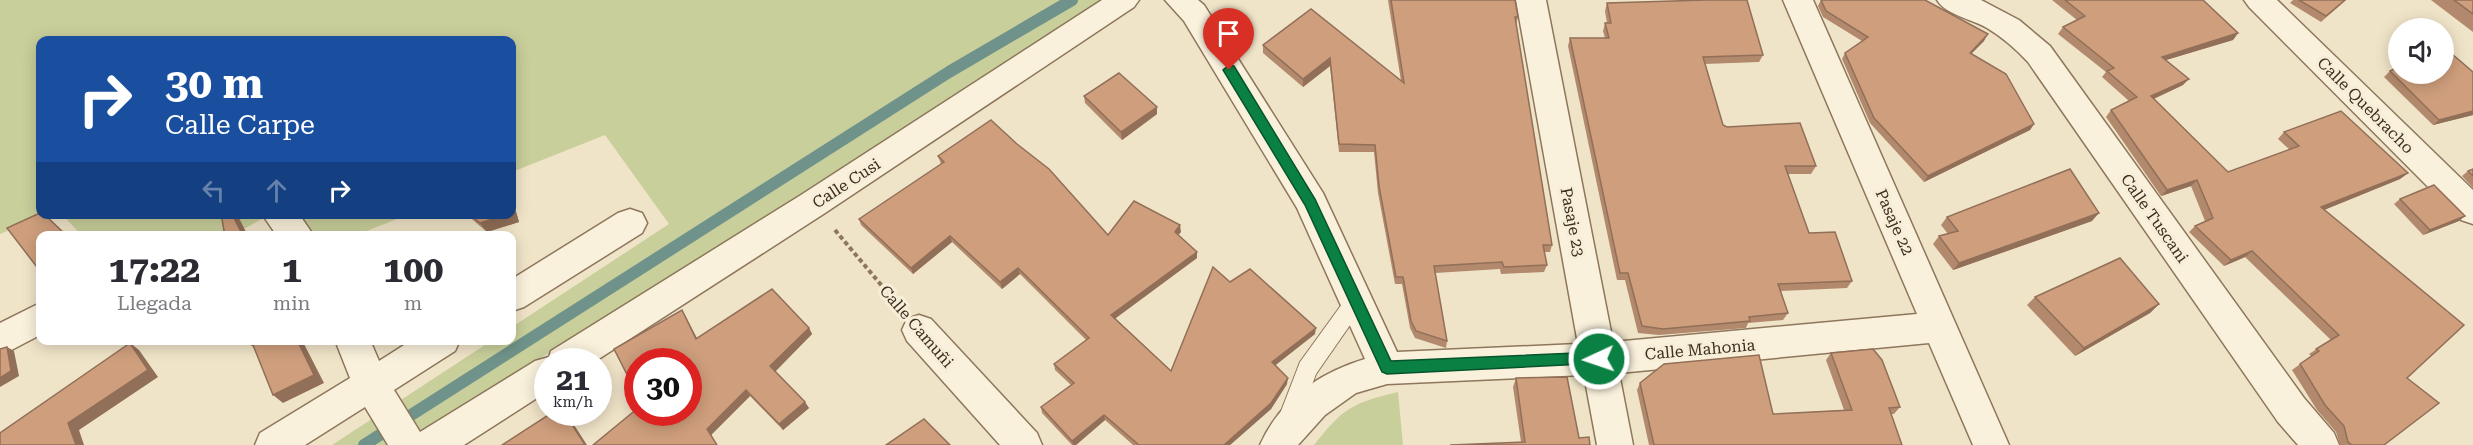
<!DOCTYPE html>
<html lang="es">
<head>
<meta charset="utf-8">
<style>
	body { margin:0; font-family:"Roboto Serif",serif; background:#f2f2f3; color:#2b2b33; height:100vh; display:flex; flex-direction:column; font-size:22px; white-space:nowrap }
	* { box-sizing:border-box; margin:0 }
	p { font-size:20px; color:#7c7c81 }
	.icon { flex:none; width:33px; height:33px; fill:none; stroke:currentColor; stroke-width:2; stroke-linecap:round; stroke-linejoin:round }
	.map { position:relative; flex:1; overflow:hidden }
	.side { position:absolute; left:36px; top:231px; width:480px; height:114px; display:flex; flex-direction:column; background:#fff; border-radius:12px; box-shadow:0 3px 15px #0003 }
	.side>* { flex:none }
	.hud { position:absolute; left:36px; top:36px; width:480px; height:183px; border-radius:12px; box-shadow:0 3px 15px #0003; background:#1a4fa0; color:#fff; overflow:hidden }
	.buttons { position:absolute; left:2388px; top:18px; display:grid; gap:12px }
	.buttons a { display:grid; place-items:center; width:66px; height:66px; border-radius:50%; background:#fff; box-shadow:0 3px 15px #0003; font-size:30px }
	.speed { position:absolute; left:534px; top:348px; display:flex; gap:12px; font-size:30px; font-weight:700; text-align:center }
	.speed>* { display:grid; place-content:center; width:78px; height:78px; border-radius:50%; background:#fff; box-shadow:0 3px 15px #0003; line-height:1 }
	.speed small { font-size:15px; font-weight:400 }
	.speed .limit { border:9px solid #d22; background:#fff; color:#111 }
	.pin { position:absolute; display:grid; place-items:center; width:51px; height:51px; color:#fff; margin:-62px -26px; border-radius:50% 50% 50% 0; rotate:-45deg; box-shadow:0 0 6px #0007 }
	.pin .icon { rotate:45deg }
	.me { position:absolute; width:66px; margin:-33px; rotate:267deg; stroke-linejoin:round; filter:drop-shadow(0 0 4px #0008) }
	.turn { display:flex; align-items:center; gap:21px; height:126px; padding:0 30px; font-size:27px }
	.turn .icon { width:78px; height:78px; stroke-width:2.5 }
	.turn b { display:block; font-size:42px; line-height:51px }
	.lanes { display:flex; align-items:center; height:57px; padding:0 30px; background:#0003; justify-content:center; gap:30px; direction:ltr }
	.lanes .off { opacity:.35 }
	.eta { display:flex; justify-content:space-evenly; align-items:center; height:102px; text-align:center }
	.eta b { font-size:36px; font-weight:700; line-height:42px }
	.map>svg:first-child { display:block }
	.green { fill:#c9cf9b }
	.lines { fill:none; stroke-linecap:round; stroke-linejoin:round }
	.stream { stroke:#6f938a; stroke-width:12 }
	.service-casing { stroke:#8d765c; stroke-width:2 }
	.minor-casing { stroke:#8d765c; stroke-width:3 }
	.path { stroke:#8d765c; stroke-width:4; stroke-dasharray:4.5 3; stroke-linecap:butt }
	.service { fill:#faf1dc; fill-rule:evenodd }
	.minor { fill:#faf1dc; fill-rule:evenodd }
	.wall { fill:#b2896c }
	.shaded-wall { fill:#916f58 }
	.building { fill:#cf9f7d; stroke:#916f58; stroke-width:1.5 }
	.route { fill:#0b8043; stroke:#07532c; stroke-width:1.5 }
	.labels { text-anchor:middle; stroke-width:6; stroke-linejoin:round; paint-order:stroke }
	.street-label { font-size:16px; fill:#3d2e20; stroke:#f7eed8 }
</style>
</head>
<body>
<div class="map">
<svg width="2473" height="445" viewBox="0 0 2473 445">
	<rect width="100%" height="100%" fill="#f0e4c8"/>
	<g class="green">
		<polygon points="0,0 1107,0 403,445 332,445 491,341 512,340 512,327 669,224 605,135 512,172 512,40 40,40 40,214 45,215 0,234"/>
		<polygon points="63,215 269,215 231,236 81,235"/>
		<polygon points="295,215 407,215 354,236 308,235"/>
		<path d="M1398 392 1403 445H1314C1343 408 1352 403 1398 392Z"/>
	</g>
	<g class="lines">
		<polyline class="stream" points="364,445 949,72 1072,0"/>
		<defs>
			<polygon id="service" points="1357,290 1364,293 1367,299 1364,305 1316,374 1297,426 1289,429 1281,426 1278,419 1300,362 1350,293"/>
			<g id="minor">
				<polygon points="1102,0 1139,0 1134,7 825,213 594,362 548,362 548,391 464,445 388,445 365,407 305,445 255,445 260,433 350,378 335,340 370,340 379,361 412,340 460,340 455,351 394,390 420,432 535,361 549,357 551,351 801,195"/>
				<path d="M1165 0H1198L1204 5 1323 193 1397 352 1578 344 1516 0H1546L1613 342 1917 314 1783 0H1813L2009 445H1973L1929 343 1619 373 1633 445H1597L1584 375 1387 384 1356 393 1325 415 1298 445H1260C1280 400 1319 373 1365 359L1297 208 1184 21Z"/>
				<path d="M1937 0H1981L2019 20 2050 46 2304 398 2334 433 2339 445H2298L2278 422 2028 62C2016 49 2002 37 1987 28 1972 19 1946 15 1937 0Z"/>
				<polygon points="2244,0 2277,0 2473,190 2473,224 2461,220 2249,7"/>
				<polygon points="630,209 642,213 647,223 642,233 524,307 512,311 512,279 618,213"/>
				<polygon points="262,214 299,214 314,236 277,236"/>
				<polygon points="40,303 40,335 0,356 0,323"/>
				<polygon points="919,315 931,319 1037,433 1042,445 1000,445 907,341 902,330 907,319"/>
			</g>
		</defs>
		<use href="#service" class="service-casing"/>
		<use href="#minor" class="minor-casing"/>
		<polyline class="path" points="835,230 898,305"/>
		<use href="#service" class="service"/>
		<use href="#minor" class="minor"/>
	</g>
	<g class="wall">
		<polygon points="1388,0 1515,0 1518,17 1516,25 1552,245 1550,252 1544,252 1547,265 1544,272 1501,274 1500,269 1435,273 1447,341 1446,348 1415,338 1410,328 1402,284 1395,284 1378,193 1374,152 1339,152 1330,66 1303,87 1263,53 1263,45 1311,9 1401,81"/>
		<polygon points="1821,0 1925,0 1984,41 1971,54 2034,124 2030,130 1924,182 1870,123 1842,59 1845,53 1862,41 1823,17 1818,6"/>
		<polygon points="2052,0 2203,0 2238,33 2233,40 2166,60 2183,85 2154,99 2228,172 2290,150 2278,139 2284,132 2408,173 2400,179 2324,210 2407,378 2384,445 2340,445 2336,432 2317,410 2292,370 2311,356 2309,354 2331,340 2245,257 2224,266 2189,232 2195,226 2205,221 2191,186 2161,196 2106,117 2111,110 2129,101 2102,77 2106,72 2058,34 2063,27 2077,20"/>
		<polygon points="2293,0 2346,0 2321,22 2290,3"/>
		<polygon points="2431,0 2473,0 2473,32"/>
		<polygon points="1607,3 1763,55 1759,62 1705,64 1723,125 1816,166 1811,174 1788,174 1809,233 1852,281 1847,288 1781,291 1788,313 1783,320 1748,323 1746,328 1659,335 1638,333 1625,280 1617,280 1568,46 1570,38 1605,38 1603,31 1605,23 1607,23 1605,11"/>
		<polygon points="2390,71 2473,72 2473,115 2433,125 2384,77"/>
		<polygon points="1084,96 1157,114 1122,140 1085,103"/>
		<polygon points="938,156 1108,235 1181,232 1178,235 1197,258 1115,318 1171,371 1230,282 1315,334 1275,365 1287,384 1271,409 1230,445 1133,445 1105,420 1076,445 1072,445 1042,413 1041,407 1071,385 1055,370 1054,364 1086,340 1020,274 1002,289 952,242 913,274 861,225 859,219 941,164"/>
		<polygon points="2473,169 2473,188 2462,176 2468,171"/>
		<polygon points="512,198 519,222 487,232 466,214 512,214"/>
		<polygon points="2400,199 2465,216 2459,221 2423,235 2394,204"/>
		<polygon points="1947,217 2092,221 1953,270 1933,244 1939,236 1948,234 1941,225"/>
		<polygon points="2035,297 2159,304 2150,313 2075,356 2027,305"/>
		<polygon points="686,317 697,339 809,328 812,334 775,371 809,408 783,430 750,396 711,435 717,445 593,445 688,412"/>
		<polygon points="1831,353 1900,407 1894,414 1891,414 1902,445 1649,445 1637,390 1640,383 1773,414 1844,410 1826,360"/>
		<polygon points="1516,378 1579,438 1521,442 1513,387"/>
	</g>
	<g class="shaded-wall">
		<polygon points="2238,33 2233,40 2156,63 2162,57"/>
		<polygon points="1988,34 1984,41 1966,59 1970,53"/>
		<polygon points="1330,58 1330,66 1303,87 1303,79"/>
		<polygon points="2189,79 2183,85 2146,102 2151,96"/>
		<polygon points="1157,107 1157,114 1122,140 1121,132"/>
		<polygon points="2473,111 2473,115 2433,125 2439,120"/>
		<polygon points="2034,124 2030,130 1924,182 1928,176"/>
		<polygon points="2408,173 2400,179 2314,214 2321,207"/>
		<polygon points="2197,180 2191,186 2161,196 2167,190"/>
		<polygon points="512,198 519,222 487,232 480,223 508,214 512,214"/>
		<polygon points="2099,213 2092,221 1953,270 1959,263"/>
		<polygon points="232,214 235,214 239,218 248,236 243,236"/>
		<polygon points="2465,216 2459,221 2423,235 2430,230"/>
		<polygon points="1180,225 1181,232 1175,238 1175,232"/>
		<polygon points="950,236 952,242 913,274 911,268"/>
		<polygon points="2252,251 2245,257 2224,266 2231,260"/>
		<polygon points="1197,252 1197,258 1112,321 1111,315"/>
		<polygon points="1018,268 1020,274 1002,289 1000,282"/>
		<polygon points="2159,304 2150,313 2075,356 2084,348"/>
		<polygon points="682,310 686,317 701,346 696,339"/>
		<polygon points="809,328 812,334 774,373 770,366"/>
		<polygon points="1316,328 1315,334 1272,368 1272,362"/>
		<polygon points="248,340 252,340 257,350 247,342"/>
		<polygon points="297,340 302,340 324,383 283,403 273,395"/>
		<polygon points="130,343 139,350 158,377 79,430 84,445 76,445 68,423"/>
		<polygon points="7,347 14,351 19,376 0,387 0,378"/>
		<polygon points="1288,378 1287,384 1271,409 1230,445 1224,445"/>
		<polygon points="746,390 750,396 711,435 717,445 707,429"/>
		<polygon points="805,402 809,408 783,430 779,424"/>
		<polygon points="564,412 567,414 587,445 585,445"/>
		<polygon points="1104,415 1105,420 1076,445 1073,445 1072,441"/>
	</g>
	<g class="building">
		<polygon points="1391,0 1515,0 1518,17 1515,17 1552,245 1543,245 1547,265 1504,267 1502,262 1434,266 1447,341 1416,331 1411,321 1403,277 1396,277 1379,186 1375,145 1339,144 1330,58 1303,79 1263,45 1311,9 1404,83"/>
		<polygon points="1706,0 1747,0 1763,55 1703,57 1723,125 1727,127 1800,123 1816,166 1785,166 1809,233 1835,232 1852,281 1778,284 1788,313 1749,317 1750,321 1663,329 1642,326 1628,273 1620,273 1570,38 1609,38 1605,23 1611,23 1607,3"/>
		<polygon points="1821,0 1925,0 1988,34 1970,53 2006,74 2034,124 1928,176 1874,118 1845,53 1868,37 1826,11"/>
		<polygon points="2065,0 2203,0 2238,33 2162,57 2189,79 2151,96 2228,172 2299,146 2284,132 2341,111 2408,173 2321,207 2464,325 2407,378 2439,403 2384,445 2352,445 2348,442 2344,426 2325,405 2300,364 2319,351 2316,349 2339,335 2252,251 2231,260 2195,226 2213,218 2197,180 2167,190 2111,110 2137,97 2107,71 2114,68 2063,27 2085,16"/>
		<polygon points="2299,0 2345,0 2326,16"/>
		<polygon points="2454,0 2473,0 2473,14"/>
		<polygon points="2445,48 2473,72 2473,111 2439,120 2390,71 2398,67 2398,74 2444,74 2444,49"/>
		<polygon points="1119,73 1157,107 1121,132 1084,96"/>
		<polygon points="991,120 1017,144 1049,169 1108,235 1134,201 1180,225 1175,232 1197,252 1111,315 1171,371 1213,267 1230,282 1250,269 1316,328 1272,362 1288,378 1271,403 1224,445 1139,445 1104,415 1072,441 1041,407 1074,383 1054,364 1089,338 1018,268 1000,282 950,236 911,268 859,219 944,162 938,156"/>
		<polygon points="2070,169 2099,213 1959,263 1939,236 1958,231 1947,217"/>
		<polygon points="2473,169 2473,176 2468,171"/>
		<polygon points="2434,185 2465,216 2430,230 2400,199"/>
		<polygon points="40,213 40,214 44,214 67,236 40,236 40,271 7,228"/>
		<polygon points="221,214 232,214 243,236 225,236"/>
		<polygon points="469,214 508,214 480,223"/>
		<polygon points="2120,258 2159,304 2084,348 2035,297"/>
		<polygon points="772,289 809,328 770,366 805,402 779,424 746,390 707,429 717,445 593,445 638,408 638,412 688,412 688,362 638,362 638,396 614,349 682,310 696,339"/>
		<polygon points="251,340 297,340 314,375 273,395"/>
		<polygon points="130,343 148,370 68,423 76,445 0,445 0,433"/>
		<polygon points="7,347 11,371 0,378 0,349"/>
		<polygon points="1873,349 1882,360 1900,407 1889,408 1902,445 1654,445 1640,383 1664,364 1759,355 1773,414 1852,410 1831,353"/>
		<polygon points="1567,377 1579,438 1589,437 1590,445 1450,445 1525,442 1516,378"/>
		<polygon points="553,412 564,412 585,445 502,445"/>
		<polygon points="924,419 950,445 886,445"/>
	</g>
	<polygon class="route" points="1229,65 1234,66 1315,199 1391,361 1599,352 1604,354 1606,359 1604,363 1387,374 1382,372 1305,205 1223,70"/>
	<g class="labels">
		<g class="street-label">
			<text transform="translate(2366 105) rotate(45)" y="6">Calle Quebracho</text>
			<text transform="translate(846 183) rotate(-33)" y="6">Calle Cusi</text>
			<text transform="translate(2155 218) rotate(55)" y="6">Calle Tuscani</text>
			<text transform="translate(1573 222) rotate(79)" y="6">Pasaje 23</text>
			<text transform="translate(1895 222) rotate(66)" y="6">Pasaje 22</text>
			<text transform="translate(917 326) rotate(49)" y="6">Calle Camuñi</text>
			<text transform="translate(1700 349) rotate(-5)" y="6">Calle Mahonia</text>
		</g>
	</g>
</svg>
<div class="buttons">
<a><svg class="icon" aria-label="sound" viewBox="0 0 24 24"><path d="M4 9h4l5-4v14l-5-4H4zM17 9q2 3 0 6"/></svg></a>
</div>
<div class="speed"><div>21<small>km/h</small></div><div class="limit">30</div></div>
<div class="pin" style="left:1229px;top:70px;background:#d93025"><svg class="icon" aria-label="arrive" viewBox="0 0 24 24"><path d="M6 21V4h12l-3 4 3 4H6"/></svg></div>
<svg class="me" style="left:1599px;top:359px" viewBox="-20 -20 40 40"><circle r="17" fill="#0b8043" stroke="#fff" stroke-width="3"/><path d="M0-11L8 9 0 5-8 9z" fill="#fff"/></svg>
<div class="hud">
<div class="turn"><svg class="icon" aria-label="right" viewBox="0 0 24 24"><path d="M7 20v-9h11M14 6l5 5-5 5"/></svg><div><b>30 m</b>Calle Carpe</div></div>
<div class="lanes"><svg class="icon off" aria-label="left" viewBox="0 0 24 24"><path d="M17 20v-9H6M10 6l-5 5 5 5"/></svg><svg class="icon off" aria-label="ahead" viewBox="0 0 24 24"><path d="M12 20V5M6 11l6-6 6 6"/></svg><svg class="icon" aria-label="right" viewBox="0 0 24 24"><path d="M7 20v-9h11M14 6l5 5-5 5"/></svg></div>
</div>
<section class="side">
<div class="eta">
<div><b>17:22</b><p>Llegada</p></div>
<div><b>1</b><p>min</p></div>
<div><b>100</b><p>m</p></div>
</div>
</section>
</div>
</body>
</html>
